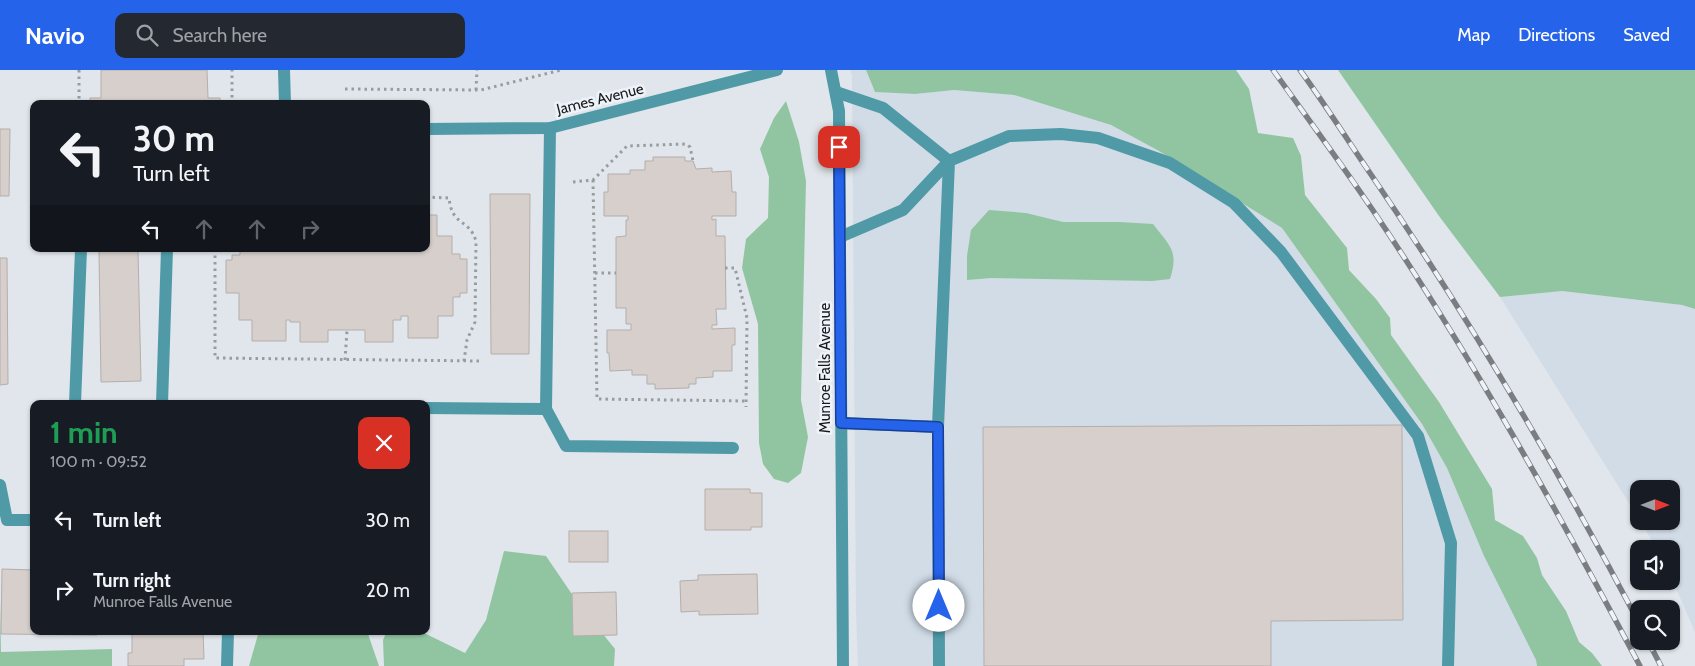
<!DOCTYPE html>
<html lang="en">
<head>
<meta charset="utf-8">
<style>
	body { margin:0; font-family:Cabin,sans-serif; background:#242831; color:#f1f3f6; height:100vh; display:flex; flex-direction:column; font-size:19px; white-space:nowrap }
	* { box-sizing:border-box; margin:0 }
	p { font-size:16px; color:#9ea1a6 }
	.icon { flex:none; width:28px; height:28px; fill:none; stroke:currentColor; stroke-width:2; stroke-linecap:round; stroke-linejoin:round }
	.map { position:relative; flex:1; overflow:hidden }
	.sheet { position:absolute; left:30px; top:330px; width:400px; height:235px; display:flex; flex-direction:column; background:#171b24; border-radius:10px; box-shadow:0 1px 4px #0004 }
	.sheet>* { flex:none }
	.hud { position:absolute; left:30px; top:30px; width:400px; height:152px; border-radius:10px; box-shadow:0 1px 4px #0004; background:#171b24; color:#f1f3f6; overflow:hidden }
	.needle { width:32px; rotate:90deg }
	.tools { position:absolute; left:1630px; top:410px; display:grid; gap:10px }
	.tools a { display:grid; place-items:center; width:50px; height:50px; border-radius:10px; background:#171b24; box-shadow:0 1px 4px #0004; font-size:25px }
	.pin { position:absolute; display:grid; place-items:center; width:42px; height:42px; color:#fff; margin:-21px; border-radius:10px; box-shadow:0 2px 8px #0006 }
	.me { position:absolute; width:55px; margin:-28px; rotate:0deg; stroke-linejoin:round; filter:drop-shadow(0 0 4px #0008) }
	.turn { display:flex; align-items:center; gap:18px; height:105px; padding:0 20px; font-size:22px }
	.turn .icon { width:65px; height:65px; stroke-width:2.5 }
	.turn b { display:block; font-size:35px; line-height:42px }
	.lanes { display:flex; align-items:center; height:48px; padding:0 20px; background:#0003; justify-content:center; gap:25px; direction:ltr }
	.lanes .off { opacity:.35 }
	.round { display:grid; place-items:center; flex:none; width:52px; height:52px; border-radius:10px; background:#242831 }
	.summary { display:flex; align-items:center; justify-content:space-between; height:85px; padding:0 20px }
	h1 { font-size:30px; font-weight:700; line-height:38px; color:#1e9e55 }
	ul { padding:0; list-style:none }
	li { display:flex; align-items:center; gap:15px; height:70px; padding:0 20px }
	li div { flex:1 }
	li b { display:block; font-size:19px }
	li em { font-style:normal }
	header { display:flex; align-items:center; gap:30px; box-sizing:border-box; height:70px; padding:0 25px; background:#2563eb; color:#fff }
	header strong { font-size:24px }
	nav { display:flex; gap:28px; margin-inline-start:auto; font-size:18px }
	.search { width:350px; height:45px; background:#242831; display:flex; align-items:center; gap:12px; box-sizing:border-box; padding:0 18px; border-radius:10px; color:#9ea1a6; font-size:19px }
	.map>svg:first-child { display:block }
	.built { fill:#d1dce7 }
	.green { fill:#91c5a2 }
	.building { fill:#d6cfcb; stroke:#b5aeab }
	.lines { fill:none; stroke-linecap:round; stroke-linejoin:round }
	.path { stroke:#979c9f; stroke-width:3; stroke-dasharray:2.5 4; stroke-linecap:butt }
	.minor { stroke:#509aa8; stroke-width:12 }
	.rail-casing { stroke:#7b7e81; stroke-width:5.5 }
	.rail { stroke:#eef3f9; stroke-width:4; stroke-dasharray:11; stroke-linecap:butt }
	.route-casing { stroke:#184099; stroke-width:12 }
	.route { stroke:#2563eb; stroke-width:9 }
	.labels { text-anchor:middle; stroke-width:5; stroke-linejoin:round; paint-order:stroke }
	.street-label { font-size:15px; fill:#18191b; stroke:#eef3f9 }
</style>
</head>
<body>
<header>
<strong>Navio</strong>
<div class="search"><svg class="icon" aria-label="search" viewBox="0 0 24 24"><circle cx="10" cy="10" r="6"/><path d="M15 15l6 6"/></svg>Search here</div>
<nav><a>Map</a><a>Directions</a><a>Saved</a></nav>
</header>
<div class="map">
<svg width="1695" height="596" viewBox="0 0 1695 596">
	<rect width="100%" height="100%" fill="#e0e6eb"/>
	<g class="built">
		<polygon points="850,0 866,0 875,22 915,24 954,20 1014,25 1111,55 1159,81 1282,158 1422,354 1447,398 1484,486 1536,590 1537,596 858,596 856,541 852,6"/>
		<polygon points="1562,221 1682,235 1695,239 1695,562 1671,507 1671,479 1657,479 1640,451 1671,451 1671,419 1639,419 1639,449 1500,227"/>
	</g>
	<g class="green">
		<polygon points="866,0 1236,0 1249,19 1258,63 1293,68 1301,86 1305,125 1347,178 1349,200 1376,229 1390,248 1391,265 1439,332 1492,419 1495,450 1523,466 1537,488 1542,505 1566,541 1579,572 1592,583 1602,596 1537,596 1536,590 1484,486 1447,398 1422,354 1282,158 1159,81 1111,55 1014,25 954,20 915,24 875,22"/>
		<polygon points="1338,0 1695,0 1695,239 1682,235 1562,221 1500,227 1439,146"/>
		<polygon points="786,31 799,72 806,111 801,330 808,367 801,403 788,413 774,409 763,394 759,373 758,254 742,198 746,169 768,148 769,107 760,79 774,48"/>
		<path d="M989 140 1026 143 1063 152H1120L1153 154C1170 176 1179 181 1170 209L1152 211 991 208 967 210V186L971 160Z"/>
		<polygon points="504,481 546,486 578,533 615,579 614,596 384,596 383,570 387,561 420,561 465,583 486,550"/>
		<polygon points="0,530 1,582 112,579 112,596 0,596"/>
		<polygon points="259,561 367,561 379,596 249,596"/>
	</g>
	<g class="building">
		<polygon points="101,0 207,0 208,28 220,28 220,34 90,34 90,28 101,28"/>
		<polygon points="0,59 10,59 9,126 0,126"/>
		<polygon points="653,87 685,87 685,91 693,91 696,99 712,98 712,102 731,101 732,122 736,122 736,146 712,146 712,150 716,149 716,166 725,166 726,239 716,239 717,255 712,255 712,259 735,258 735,275 732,275 732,301 713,301 713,307 696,308 696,314 689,314 689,318 655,319 655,314 647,314 647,305 632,305 632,300 610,301 609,283 607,283 607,260 631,260 631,254 626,254 626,238 616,238 616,167 626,166 626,150 628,150 628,146 604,146 604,122 608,122 608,104 630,104 630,100 645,100 645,91 653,91"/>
		<polygon points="490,124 530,124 529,284 491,284"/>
		<polygon points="426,145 437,145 437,166 452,166 452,184 460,184 460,189 467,189 467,223 460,223 460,227 453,227 453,246 438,246 438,268 408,268 408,246 401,246 401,250 393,250 393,272 365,272 365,260 328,260 328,272 300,272 300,252 290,252 290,250 286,250 286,271 252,271 252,250 239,250 239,223 226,223 226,190 232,190 232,185 240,185 240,179 426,179"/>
		<polygon points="138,180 141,311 101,312 99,181"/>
		<polygon points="0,188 7,188 8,314 0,315"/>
		<polygon points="1402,355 1403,550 1271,551 1271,596 984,596 983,357"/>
		<polygon points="705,419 750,419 750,423 762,423 762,457 751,457 751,460 705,460"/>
		<rect x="569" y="461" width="39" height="31"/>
		<polygon points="2,499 34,500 34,561 98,561 97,565 1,564"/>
		<polygon points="757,504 758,544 699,545 699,541 681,542 680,511 698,510 698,505"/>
		<polygon points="616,522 617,565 573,566 572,523"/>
		<polygon points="132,561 203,561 204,589 184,589 184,596 128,596 128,583 132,583"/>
	</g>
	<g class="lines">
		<g class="path">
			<polyline points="79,0 79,34"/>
			<polyline points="345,19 481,20 561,0"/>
			<polyline points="476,20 477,0"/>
			<polyline points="232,34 232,0"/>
			<polyline points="593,110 597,329 746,331"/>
			<polyline points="573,112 593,110 627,76 686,74 690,77 693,91"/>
			<path d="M426 127 449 128C452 157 469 148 476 171L475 252 467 270 464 291"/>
			<polyline points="215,179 215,288 480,291"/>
			<polyline points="725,198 735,198 747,248 746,337"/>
			<polyline points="595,203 616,203"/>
			<polyline points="345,290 347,260"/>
		</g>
		<g class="minor">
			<polyline points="284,0 285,34"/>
			<polyline points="831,0 839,41 843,596"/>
			<polyline points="836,22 883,38 949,91 903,140 840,167"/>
			<polyline points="426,59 550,58 777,0"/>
			<polyline points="75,334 81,179"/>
			<polyline points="162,334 167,179"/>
			<polyline points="426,338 546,339 550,58"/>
			<polyline points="546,339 566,376 733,378"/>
			<polyline points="841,353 938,357"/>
			<polyline points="0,415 7,450 34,450"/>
			<polyline points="227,596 228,561"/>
			<polyline points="939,596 938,357 949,91 1009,66 1061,64 1098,68 1170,93 1234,133 1281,182 1418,366 1451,473 1448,596"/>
		</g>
		<defs>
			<g id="rail">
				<path d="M1273 0C1306 46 1340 92 1372 139 1471 285 1557 440 1640 596"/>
				<path d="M1300 0C1325 34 1348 71 1372 106 1470 250 1558 399 1639 553"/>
				<polyline points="1648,571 1661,596"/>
			</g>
		</defs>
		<use href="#rail" class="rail-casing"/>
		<use href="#rail" class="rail"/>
	</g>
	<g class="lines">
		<defs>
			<polyline id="route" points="839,77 841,353 938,357 939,536"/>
		</defs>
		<use href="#route" class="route-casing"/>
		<use href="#route" class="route"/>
	</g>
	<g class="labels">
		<g class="street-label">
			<text transform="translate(600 29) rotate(-14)" y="5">James Avenue</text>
			<text transform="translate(825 298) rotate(-90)" y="5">Munroe Falls Avenue</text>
		</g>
	</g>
</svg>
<div class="tools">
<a><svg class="needle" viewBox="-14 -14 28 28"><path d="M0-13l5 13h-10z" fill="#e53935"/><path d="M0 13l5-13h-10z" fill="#9ea1a6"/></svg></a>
<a><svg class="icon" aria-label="sound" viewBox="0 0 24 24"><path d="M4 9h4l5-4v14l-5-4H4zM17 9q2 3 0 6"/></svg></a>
<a><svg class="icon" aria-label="search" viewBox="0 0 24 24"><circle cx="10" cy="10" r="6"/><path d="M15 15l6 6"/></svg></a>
</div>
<div class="pin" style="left:839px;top:77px;background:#d93025"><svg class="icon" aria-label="arrive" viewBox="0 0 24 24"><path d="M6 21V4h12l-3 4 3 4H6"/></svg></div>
<svg class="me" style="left:939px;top:536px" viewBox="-20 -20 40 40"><circle r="19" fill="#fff"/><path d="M0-13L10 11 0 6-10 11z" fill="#2563eb"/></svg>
<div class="hud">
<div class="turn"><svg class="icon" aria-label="left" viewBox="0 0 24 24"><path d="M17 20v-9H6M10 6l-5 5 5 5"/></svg><div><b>30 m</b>Turn left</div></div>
<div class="lanes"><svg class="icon" aria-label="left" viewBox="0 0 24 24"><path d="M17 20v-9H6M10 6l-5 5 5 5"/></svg><svg class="icon off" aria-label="ahead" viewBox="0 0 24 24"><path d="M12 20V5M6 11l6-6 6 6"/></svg><svg class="icon off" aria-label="ahead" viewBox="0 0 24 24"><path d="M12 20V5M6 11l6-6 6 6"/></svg><svg class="icon off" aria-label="right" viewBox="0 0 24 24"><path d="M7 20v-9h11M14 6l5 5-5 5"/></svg></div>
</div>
<section class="sheet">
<div class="summary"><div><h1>1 min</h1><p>100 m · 09:52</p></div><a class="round" style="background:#d93025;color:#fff"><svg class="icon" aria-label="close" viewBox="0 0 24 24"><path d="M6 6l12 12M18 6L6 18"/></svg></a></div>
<ul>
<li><svg class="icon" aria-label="left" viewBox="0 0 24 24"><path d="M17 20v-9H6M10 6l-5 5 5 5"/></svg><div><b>Turn left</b></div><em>30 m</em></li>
<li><svg class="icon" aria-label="right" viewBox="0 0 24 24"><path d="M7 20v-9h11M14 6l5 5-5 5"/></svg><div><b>Turn right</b><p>Munroe Falls Avenue</p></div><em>20 m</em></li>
</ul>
</section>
</div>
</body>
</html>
